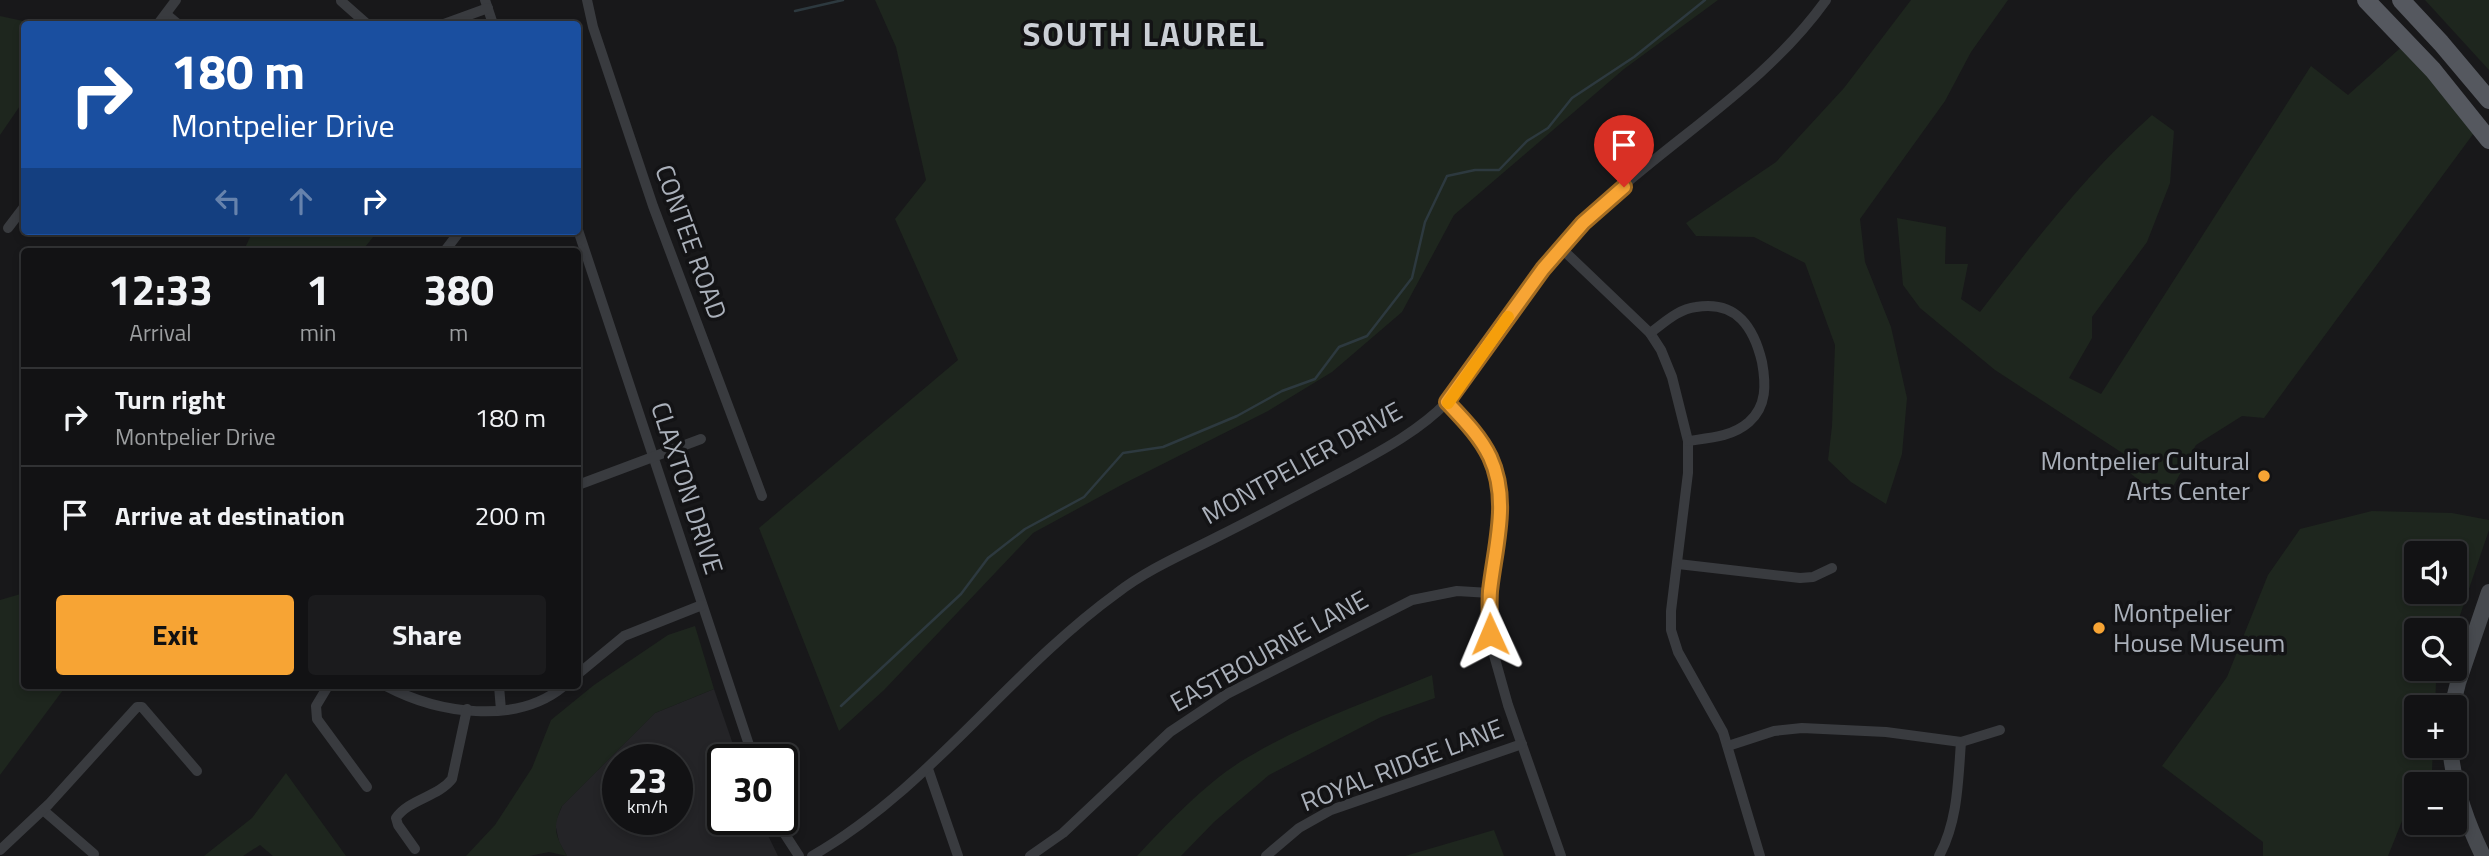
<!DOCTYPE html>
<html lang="en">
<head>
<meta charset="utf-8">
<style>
	body { margin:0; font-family:"Titillium Web",sans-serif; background:#1b1b1d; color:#f1f3f6; height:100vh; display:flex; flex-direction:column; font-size:26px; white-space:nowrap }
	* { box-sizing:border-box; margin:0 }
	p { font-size:23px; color:#9c9ea0 }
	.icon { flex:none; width:38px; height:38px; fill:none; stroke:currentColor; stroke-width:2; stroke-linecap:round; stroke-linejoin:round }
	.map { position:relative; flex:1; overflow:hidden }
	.panel { position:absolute; left:21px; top:248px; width:560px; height:441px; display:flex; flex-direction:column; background:#121214; border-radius:7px; box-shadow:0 4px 10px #0003,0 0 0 2px #313234 }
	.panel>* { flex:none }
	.top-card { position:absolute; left:21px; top:21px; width:560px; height:214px; border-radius:7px; box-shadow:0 4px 10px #0003,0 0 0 2px #313234; background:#1a4fa0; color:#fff; overflow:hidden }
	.fabs { position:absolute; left:2404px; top:541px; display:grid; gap:14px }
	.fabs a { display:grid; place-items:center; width:63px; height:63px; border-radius:7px; background:#121214; box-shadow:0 4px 10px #0003,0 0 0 2px #313234; font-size:35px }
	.speed { position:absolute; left:602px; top:744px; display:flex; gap:14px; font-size:35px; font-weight:700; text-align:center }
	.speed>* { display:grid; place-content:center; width:91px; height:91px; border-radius:50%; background:#121214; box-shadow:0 4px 10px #0003,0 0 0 2px #313234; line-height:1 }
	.speed small { font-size:18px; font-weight:400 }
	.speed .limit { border:4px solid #111; border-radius:10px; background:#fff; color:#111 }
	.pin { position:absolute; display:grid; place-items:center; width:60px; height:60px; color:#fff; margin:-72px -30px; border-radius:50% 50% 50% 0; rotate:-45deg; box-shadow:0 0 7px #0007 }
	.pin .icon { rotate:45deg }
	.me { position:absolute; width:77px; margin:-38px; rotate:359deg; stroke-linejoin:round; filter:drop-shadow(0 0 5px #0008) }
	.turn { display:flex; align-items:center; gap:24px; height:147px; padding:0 35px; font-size:32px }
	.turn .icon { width:91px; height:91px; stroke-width:2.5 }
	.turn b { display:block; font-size:49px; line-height:60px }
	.lanes { display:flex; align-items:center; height:66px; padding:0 35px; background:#0003; justify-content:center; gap:35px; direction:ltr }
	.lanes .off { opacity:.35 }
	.eta { display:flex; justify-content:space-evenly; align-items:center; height:119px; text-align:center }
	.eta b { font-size:42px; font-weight:700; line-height:49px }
	.primary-button { display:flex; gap:14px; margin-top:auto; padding:14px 35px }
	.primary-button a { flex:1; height:80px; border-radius:7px; background:#f7a434; color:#111; font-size:28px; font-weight:700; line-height:80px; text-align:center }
	.primary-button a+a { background:#1b1b1d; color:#f1f3f6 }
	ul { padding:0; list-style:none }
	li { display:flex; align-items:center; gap:21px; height:98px; padding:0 35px; border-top:2px solid #313234 }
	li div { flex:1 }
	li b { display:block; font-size:26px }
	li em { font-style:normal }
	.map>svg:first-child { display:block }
	.built { fill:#242427; fill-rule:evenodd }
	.green { fill:#1e261e; fill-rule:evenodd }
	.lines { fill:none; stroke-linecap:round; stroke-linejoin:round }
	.stream { stroke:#2d393f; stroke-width:2.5 }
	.minor { stroke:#393b3f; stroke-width:10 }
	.secondary { stroke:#474a4f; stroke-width:16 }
	.primary { stroke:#55585f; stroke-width:18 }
	.route-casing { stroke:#a16b22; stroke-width:18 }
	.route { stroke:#f7a434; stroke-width:12 }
	.slow { stroke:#f59e0b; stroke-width:12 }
	.poi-dot { fill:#f7a434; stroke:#131315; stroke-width:2.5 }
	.labels { text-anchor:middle; stroke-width:7; stroke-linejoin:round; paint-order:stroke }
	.street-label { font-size:26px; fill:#aab0ba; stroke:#131315 }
	.poi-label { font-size:26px; fill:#aab0ba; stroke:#131315; text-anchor:end }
	.district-label { font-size:33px; font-weight:bold; letter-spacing:2px; fill:#cbcfd6; stroke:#131315 }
</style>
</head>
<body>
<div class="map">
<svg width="2489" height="856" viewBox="0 0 2489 856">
	<rect width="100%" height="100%" fill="#18181a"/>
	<path class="built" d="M714 689 738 759 723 760V819H760L778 856H567L559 842 555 823 562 806 655 713ZM618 760H677V819H618Z"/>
	<g class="green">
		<polygon points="875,0 1718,0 1624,69 1454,215 1402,312 1332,372 1268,411 1125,483 1033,533 884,690 839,731 759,528 958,360 895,219 926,180 896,47"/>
		<polygon points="1911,0 2008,0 1971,52 1945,101 1860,219 1865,262 1891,327 1907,398 1902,454 1886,504 1851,482 1828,460 1832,426 1835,345 1805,263 1754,237 1696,236 1686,223 1776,162 1844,88"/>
		<polygon points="2425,0 2489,0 2489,70"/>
		<polygon points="0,16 37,24 24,24 24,100 0,135"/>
		<path d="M2407 42 2479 126 2264 418 2242 416 2196 445 2165 501 2130 473V458L1995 370 1920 308 1903 285 1897 218 1946 227 1945 264H1968L1961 299 1980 312C2033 243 2087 173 2152 115L2174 131 2170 183 2147 242 2092 317V338L2069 378 2101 394 2311 66 2348 95Z"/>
		<polygon points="253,231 378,231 361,252 243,252"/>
		<path d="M2372 511 2452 513 2489 520V530L2455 630H2417V668L2441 669 2436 683 2435 707H2417V746H2433L2432 771 2420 776 2388 856H2263V842L2162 766 2227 677 2268 575 2300 529ZM2417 553H2455V592H2417Z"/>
		<polygon points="24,593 24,686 66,686 0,775 0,600"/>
		<path d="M695 626 714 689 655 713 562 806C552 828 555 835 567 856L549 852 529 856H466L495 825 532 768 551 720 594 685 668 635Z"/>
		<path d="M1432 675 1435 698 1381 717 1269 775 1214 822 1181 856H1137C1167 824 1203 786 1240 762 1299 725 1368 702 1432 675Z"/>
		<polygon points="286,773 346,856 273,856 260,845 243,856 204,856 252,818"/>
		<polygon points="1494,830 1504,856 1405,856"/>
	</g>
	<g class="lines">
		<g class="stream">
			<polyline points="795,11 843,0"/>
			<polyline points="841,706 961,594 988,558 1025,529 1084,497 1123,453 1163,447 1237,416 1282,391 1315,379 1339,347 1367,336 1412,278 1425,222 1447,176 1475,170 1499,170 1527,141 1548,128 1572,98 1634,57 1705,0"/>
		</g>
		<g class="minor">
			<polyline points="485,0 493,24"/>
			<polyline points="587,0 593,27 653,206 762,496"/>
			<polyline points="341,1 367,24"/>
			<polyline points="166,14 178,24"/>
			<polyline points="158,24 176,0"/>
			<polyline points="444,24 488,8"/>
			<polyline points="8,228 24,207"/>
			<polyline points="578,230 754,760"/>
			<polyline points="1561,248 1650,333 1661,350 1672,377 1688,441 1688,473 1671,611 1671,630 1678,652 1723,732 1760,856"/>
			<polyline points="444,252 460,231"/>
			<path d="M1650 333C1664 323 1678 309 1696 307 1737 300 1754 328 1762 362 1766 384 1767 406 1749 422 1732 437 1709 438 1688 441"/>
			<polyline points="1447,402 1484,446 1497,477 1501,511 1490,593 1492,648 1508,705 1561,856"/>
			<polyline points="578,485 701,439"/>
			<polyline points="1678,564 1800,578 1813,577 1832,568"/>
			<polyline points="578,674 624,636 702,605"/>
			<polyline points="328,686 316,706 317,719 367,787"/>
			<path d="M386 686C437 713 516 726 564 686"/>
			<polyline points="499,686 501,710"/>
			<polyline points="1961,742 2000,730"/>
			<polyline points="1728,746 1774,731 1802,728 1886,732 1961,742"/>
			<polyline points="928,769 958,856"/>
			<polyline points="43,810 94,854"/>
			<polyline points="775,819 799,856"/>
			<path d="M415 849 398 825 396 818C409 799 438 797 452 779L467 709"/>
			<polyline points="0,850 49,804 137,707 142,707 197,771"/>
			<path d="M812 856C930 788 1008 672 1117 593 1148 569 1184 554 1219 536 1261 515 1304 492 1346 470 1381 451 1419 431 1447 402 1493 343 1530 277 1583 223 1661 144 1761 91 1826 0"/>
			<polyline points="1030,856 1063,833 1170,732 1227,694 1412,600 1457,591 1490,593"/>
			<polyline points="1266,856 1299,828 1331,810 1522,744"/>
			<path d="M1939 856C1958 821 1958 781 1961 742"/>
		</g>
		<g class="secondary">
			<polyline points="2452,707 2458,683 2489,592"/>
			<path d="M2450 746C2453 784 2466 821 2483 856"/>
		</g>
		<g class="primary">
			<polyline points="2366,0 2433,70 2489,140"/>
			<polyline points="2401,0 2441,43 2489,100"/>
		</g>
	</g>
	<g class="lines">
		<defs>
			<path id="route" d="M1490 634C1490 620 1489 605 1490 591 1495 546 1510 500 1490 457 1480 436 1463 419 1447 402L1543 269 1583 223 1624 187"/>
		</defs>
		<use href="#route" class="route-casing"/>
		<use href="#route" class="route"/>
		<polyline class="slow" points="1448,403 1508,317"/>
	</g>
	<g class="poi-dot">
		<circle cx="2264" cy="476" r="7"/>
		<circle cx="2099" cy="628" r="7"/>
	</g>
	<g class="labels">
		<g class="street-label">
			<text transform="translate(691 242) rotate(70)" y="9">CONTEE ROAD</text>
			<text transform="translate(1302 463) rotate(-29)" y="9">MONTPELIER DRIVE</text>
			<text transform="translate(687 488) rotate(72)" y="9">CLAXTON DRIVE</text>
			<text transform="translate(1269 651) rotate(-29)" y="9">EASTBOURNE LANE</text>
			<text transform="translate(1402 765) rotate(-21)" y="9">ROYAL RIDGE LANE</text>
		</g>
		<g class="poi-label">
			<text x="2250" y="470">Montpelier Cultural<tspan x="2250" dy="30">Arts Center</tspan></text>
			<text x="2113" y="622" text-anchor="start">Montpelier<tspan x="2113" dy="30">House Museum</tspan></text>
		</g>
		<g class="district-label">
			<text x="1144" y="46">SOUTH LAUREL</text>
		</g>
	</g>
</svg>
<div class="fabs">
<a><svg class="icon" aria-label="sound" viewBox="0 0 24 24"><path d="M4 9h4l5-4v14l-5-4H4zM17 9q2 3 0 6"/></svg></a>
<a><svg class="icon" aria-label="search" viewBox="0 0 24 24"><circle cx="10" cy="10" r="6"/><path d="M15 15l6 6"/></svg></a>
<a>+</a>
<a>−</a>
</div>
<div class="speed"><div>23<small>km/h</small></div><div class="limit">30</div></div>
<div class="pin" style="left:1624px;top:187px;background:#d93025"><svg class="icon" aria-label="arrive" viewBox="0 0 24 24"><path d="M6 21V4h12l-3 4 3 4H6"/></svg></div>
<svg class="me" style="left:1490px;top:634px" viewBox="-20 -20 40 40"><path d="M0-17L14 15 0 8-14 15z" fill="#f7a434" stroke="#fff" stroke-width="4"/></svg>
<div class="top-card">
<div class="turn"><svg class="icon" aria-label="right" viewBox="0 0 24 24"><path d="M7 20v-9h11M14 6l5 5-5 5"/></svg><div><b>180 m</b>Montpelier Drive</div></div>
<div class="lanes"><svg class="icon off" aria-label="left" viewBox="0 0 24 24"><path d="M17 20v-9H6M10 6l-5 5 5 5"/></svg><svg class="icon off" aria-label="ahead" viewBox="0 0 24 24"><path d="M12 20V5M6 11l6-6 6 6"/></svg><svg class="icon" aria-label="right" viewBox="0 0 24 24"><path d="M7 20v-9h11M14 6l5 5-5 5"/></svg></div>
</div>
<section class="panel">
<div class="eta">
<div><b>12:33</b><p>Arrival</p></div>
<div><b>1</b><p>min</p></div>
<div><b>380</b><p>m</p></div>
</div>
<ul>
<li><svg class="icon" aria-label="right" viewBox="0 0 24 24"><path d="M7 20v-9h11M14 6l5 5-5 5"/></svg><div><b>Turn right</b><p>Montpelier Drive</p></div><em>180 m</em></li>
<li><svg class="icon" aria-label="arrive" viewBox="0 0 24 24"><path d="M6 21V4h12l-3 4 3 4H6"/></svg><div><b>Arrive at destination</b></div><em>200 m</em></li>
</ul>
<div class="primary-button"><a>Exit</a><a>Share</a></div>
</section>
</div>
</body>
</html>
